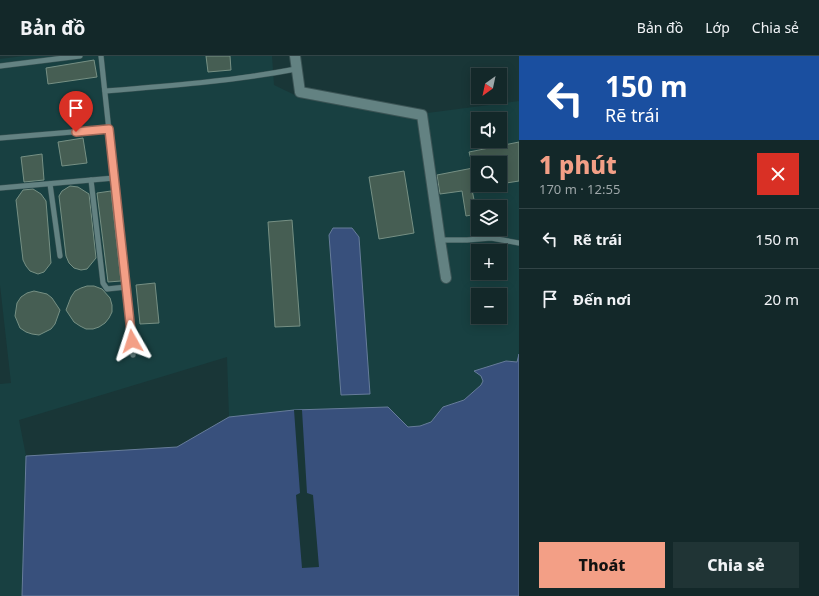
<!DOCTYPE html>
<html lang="vi">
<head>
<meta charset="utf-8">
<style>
	body { margin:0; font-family:"Noto Sans",sans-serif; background:#203435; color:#f1f3f6; height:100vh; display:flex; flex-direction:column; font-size:15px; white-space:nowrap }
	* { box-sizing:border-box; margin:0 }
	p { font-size:13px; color:#9da6a8 }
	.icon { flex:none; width:22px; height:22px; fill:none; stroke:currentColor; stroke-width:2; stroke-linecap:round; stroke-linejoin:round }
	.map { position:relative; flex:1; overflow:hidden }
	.side { display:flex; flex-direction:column; background:#132829; width:300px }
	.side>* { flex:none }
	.banner { background:#1a4fa0; color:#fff; overflow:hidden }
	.needle { width:26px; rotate:213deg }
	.tools { position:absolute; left:471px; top:12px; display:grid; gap:8px }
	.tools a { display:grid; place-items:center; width:36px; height:36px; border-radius:0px; background:#132829; box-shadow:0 2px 10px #0003,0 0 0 1px #324446; font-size:20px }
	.pin { position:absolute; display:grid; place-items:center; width:34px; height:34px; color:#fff; margin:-41px -17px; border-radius:50% 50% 50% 0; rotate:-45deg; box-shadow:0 0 4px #0007 }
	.pin .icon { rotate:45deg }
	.me { position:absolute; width:44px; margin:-22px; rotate:354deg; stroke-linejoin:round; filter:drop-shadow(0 0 3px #0008) }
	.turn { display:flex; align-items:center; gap:14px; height:84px; padding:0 20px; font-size:18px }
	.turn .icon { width:52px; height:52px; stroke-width:2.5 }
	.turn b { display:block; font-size:28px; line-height:34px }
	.round { display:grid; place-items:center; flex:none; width:42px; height:42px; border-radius:0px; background:#203435 }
	.headline { display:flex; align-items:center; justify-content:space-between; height:68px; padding:0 20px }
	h1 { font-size:24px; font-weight:800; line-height:30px; color:#f39f86 }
	.button { display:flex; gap:8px; margin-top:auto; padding:8px 20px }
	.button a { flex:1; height:46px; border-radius:0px; background:#f39f86; color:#111; font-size:16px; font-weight:800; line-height:46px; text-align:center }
	.button a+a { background:#203435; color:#f1f3f6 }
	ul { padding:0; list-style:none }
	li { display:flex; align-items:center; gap:12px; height:60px; padding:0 20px; border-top:1px solid #324446 }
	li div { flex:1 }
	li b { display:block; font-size:15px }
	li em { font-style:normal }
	header { display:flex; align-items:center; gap:24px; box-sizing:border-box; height:56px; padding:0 20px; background:#132829; border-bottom:1px solid #324446 }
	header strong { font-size:19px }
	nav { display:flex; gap:22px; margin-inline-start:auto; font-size:14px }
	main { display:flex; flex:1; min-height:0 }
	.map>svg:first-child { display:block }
	.built { fill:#184041; fill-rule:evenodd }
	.water { fill:#38507c; stroke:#667c9a }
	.pier { fill:#193637 }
	.building { fill:#465e53; stroke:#769084 }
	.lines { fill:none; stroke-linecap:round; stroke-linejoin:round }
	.lane-casing { stroke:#3b5455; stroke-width:6 }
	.street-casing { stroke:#3b5455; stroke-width:12 }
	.lane { stroke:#638282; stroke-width:5 }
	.street { stroke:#638282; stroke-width:10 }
	.route-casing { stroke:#9e6757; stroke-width:10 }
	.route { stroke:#f39f86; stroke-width:7 }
</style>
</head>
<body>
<header>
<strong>Bản đồ</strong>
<nav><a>Bản đồ</a><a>Lớp</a><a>Chia sẻ</a></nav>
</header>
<main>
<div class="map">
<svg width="519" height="540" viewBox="0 0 519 540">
	<rect width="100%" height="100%" fill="#193637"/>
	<path class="built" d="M24 0H272L274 29 303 43 412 59 519 45V298L517 306 506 305 474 315 481 320 483 325 481 329 464 344 443 351 431 366 420 370 408 371 388 351 294 354 229 361 227 301 19 364 26 400 22 540H0V328L11 327 0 229V3ZM478 63H500V85H478ZM478 107H500V129H478ZM478 151H500V173H478ZM478 195H500V217H478ZM478 239H500V261H478Z"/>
	<g class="water">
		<polygon points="333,172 352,172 359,181 370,338 341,339 329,179"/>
		<polygon points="519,298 519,540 22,540 26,400 177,391 229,361 294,354 388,351 408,371 420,370 431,366 443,351 464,344 481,329 483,325 481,320 474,315 506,305 517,306"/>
	</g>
	<polygon class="pier" points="294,354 302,354 307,437 313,439 319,511 302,512 296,439 300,437"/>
	<g class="building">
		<polygon points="206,0 230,0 231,14 208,16"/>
		<polygon points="94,4 97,21 48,28 46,12"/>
		<polygon points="83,82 87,107 62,110 58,86"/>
		<polygon points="519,86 519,125 500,128 500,107 472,107 469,96"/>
		<polygon points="42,98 44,124 24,126 21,101"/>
		<polygon points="478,111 478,133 472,134 477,158 466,160 462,135 440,138 437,119"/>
		<polygon points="404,115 414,177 379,183 369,121"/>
		<polygon points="70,130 78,131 89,138 96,202 87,213 81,214 74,212 69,207 66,200 59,140 62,135"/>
		<polygon points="33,133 41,138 46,145 51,207 44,216 38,218 30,215 26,210 23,204 16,144 23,134"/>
		<polygon points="111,135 121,225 108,226 97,137"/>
		<polygon points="292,164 300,270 275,271 268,166"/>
		<polygon points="155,227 159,267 140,268 136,229"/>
		<polygon points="87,230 94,230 102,233 110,242 112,249 112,256 109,262 105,267 99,271 93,273 86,273 80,270 74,266 66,254 71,241 75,235 81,232"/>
		<polygon points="34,235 47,238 52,242 60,254 55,268 51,273 39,279 32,278 26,276 20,272 15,260 17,247 21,241 27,237"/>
	</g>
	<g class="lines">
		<defs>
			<g id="lane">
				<polyline points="101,0 133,299"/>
				<polyline points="0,10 80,0"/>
				<path d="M105 35C169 30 233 25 296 13"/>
				<polyline points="0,82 109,73"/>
				<polyline points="91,124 103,227 107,233 126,231"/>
				<polyline points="50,128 60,200"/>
				<polyline points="0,132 114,122"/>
				<polyline points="440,184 467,184 491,182 519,187"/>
			</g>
			<polyline id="street" points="295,0 300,36 422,59 440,184 446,222"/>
		</defs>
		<use href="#lane" class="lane-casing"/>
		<use href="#street" class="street-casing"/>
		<use href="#lane" class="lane"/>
		<use href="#street" class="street"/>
	</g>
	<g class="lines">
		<defs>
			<polyline id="route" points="76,76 109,73 132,285"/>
		</defs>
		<use href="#route" class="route-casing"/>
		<use href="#route" class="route"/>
	</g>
</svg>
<div class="tools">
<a><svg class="needle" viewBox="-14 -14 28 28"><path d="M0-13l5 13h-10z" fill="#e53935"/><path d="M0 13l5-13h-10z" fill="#9da6a8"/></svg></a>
<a><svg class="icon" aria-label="sound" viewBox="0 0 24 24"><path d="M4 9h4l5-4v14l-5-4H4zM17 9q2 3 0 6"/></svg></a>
<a><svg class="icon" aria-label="search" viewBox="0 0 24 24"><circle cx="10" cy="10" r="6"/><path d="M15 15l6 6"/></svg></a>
<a><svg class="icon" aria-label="layers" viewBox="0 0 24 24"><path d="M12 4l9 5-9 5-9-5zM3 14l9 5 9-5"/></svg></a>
<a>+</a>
<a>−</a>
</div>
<div class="pin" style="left:76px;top:76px;background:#d93025"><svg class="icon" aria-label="arrive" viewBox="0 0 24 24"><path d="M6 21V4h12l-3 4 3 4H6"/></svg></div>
<svg class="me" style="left:132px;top:285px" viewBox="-20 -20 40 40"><path d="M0-17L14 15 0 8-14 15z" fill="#f39f86" stroke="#fff" stroke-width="4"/></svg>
</div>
<section class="side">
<div class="banner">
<div class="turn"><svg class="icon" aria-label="left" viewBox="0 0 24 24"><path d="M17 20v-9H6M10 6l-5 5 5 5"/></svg><div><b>150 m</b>Rẽ trái</div></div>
</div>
<div class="headline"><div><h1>1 phút</h1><p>170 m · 12:55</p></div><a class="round" style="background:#d93025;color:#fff"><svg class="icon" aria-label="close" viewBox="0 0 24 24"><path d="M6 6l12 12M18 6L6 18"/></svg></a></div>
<ul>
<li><svg class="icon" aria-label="left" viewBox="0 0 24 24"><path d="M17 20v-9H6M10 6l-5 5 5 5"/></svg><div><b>Rẽ trái</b></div><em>150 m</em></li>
<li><svg class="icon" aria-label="arrive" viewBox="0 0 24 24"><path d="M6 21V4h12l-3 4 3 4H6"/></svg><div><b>Đến nơi</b></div><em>20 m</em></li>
</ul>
<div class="button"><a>Thoát</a><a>Chia sẻ</a></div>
</section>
</main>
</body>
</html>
